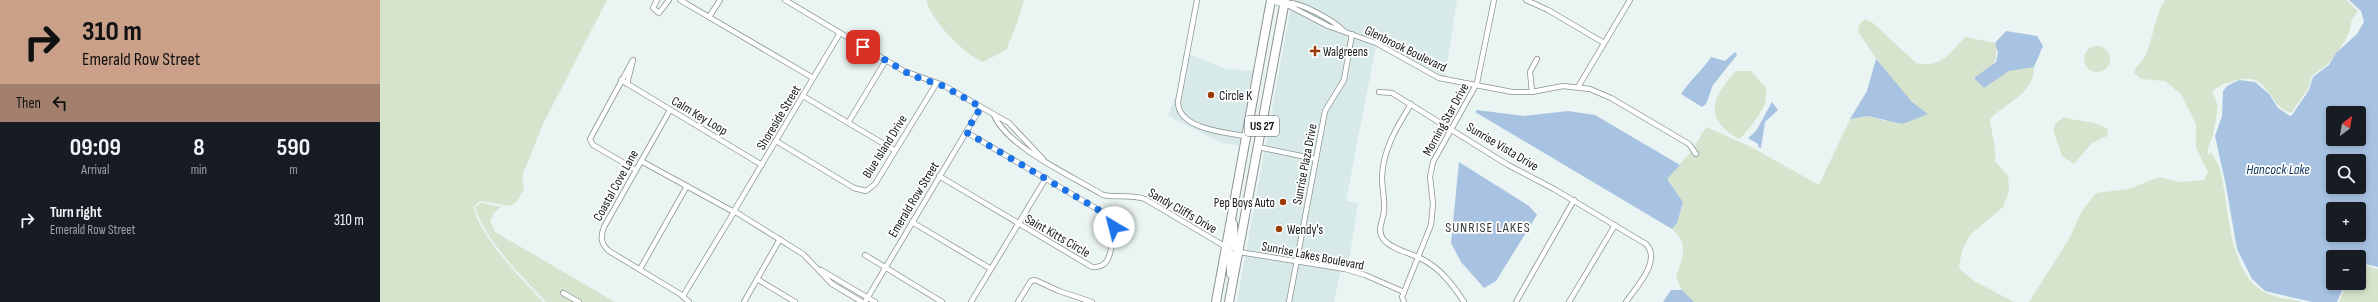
<!DOCTYPE html>
<html lang="en">
<head>
<meta charset="utf-8">
<style>
	body { margin:0; font-family:"Sofia Sans Condensed",sans-serif; background:#20242c; color:#f1f3f6; height:100vh; display:flex; flex-direction:column; font-size:15px; white-space:nowrap }
	* { box-sizing:border-box; margin:0 }
	p { font-size:13px; color:#9ea1a6 }
	.icon { flex:none; width:22px; height:22px; fill:none; stroke:currentColor; stroke-width:2; stroke-linecap:round; stroke-linejoin:round }
	.map { position:relative; flex:1; overflow:hidden }
	.side { display:flex; flex-direction:column; background:#171b24; width:380px }
	.side>* { flex:none }
	.banner { background:#cba089; color:#111; overflow:hidden }
	.needle { width:26px; rotate:31deg }
	.controls { position:absolute; left:1946px; top:106px; display:grid; gap:8px }
	.controls a { display:grid; place-items:center; width:40px; height:40px; border-radius:4px; background:#171b24; box-shadow:0 2px 6px #0003; font-size:20px }
	.pin { position:absolute; display:grid; place-items:center; width:34px; height:34px; color:#fff; margin:-17px; border-radius:8px; box-shadow:0 2px 6px #0006 }
	.me { position:absolute; width:44px; margin:-22px; rotate:323deg; stroke-linejoin:round; filter:drop-shadow(0 0 3px #0008) }
	.turn { display:flex; align-items:center; gap:14px; height:84px; padding:0 16px; font-size:18px }
	.turn .icon { width:52px; height:52px; stroke-width:2.5 }
	.turn b { display:block; font-size:28px; line-height:34px }
	.then { display:flex; align-items:center; height:38px; padding:0 16px; background:#0003; gap:8px; font-size:15px }
	.eta { display:flex; justify-content:space-evenly; align-items:center; height:68px; text-align:center }
	.eta b { font-size:24px; font-weight:700; line-height:28px }
	ul { padding:0; list-style:none }
	li { display:flex; align-items:center; gap:12px; height:60px; padding:0 16px }
	li div { flex:1 }
	li b { display:block; font-size:15px }
	li em { font-style:normal }
	main { display:flex; flex:1; min-height:0 }
	.map>svg:first-child { display:block }
	.built { fill:#d7eae9 }
	.green { fill:#d6e3cd }
	.water { fill:#a8c3e2; fill-rule:evenodd }
	.lines { fill:none; stroke-linecap:round; stroke-linejoin:round }
	.street-casing { stroke:#8b9393; stroke-width:6 }
	.secondary-casing { stroke:#8b9393; stroke-width:8 }
	.highway-casing { stroke:#8b9393; stroke-width:10 }
	.street { stroke:#fff; stroke-width:4.5 }
	.secondary { stroke:#fff; stroke-width:7 }
	.highway { stroke:#fff; stroke-width:8 }
	.route { stroke:#1a73e8; stroke-width:7; stroke-dasharray:0 12.6 }
	.poi-dot { fill:#9d3a03; stroke:#fff; stroke-width:1.5 }
	.labels { text-anchor:middle; stroke-width:3.5; stroke-linejoin:round; paint-order:stroke }
	.shield { fill:#fff; stroke:#5b5e5e; stroke-width:1 }
	.shield-label { font-size:12px; font-weight:bold; fill:#151919 }
	.street-label { font-size:13px; fill:#151919; stroke:#fff }
	.poi-label { font-size:13px; fill:#151919; stroke:#fff; text-anchor:start }
	.water-label { font-size:14px; font-style:italic; fill:#0e355d; stroke:#fff }
	.neighbourhood-label { font-size:14px; letter-spacing:1px; fill:#333b3b; stroke:#fff }
</style>
</head>
<body>
<main>
<section class="side">
<div class="banner">
<div class="turn"><svg class="icon" aria-label="right" viewBox="0 0 24 24"><path d="M7 20v-9h11M14 6l5 5-5 5"/></svg><div><b>310 m</b>Emerald Row Street</div></div>
<div class="then">Then<svg class="icon" aria-label="left" viewBox="0 0 24 24"><path d="M17 20v-9H6M10 6l-5 5 5 5"/></svg></div>
</div>
<div class="eta">
<div><b>09:09</b><p>Arrival</p></div>
<div><b>8</b><p>min</p></div>
<div><b>590</b><p>m</p></div>
</div>
<ul>
<li><svg class="icon" aria-label="right" viewBox="0 0 24 24"><path d="M7 20v-9h11M14 6l5 5-5 5"/></svg><div><b>Turn right</b><p>Emerald Row Street</p></div><em>310 m</em></li>
</ul>
</section>
<div class="map">
<svg width="1998" height="302" viewBox="0 0 1998 302">
	<rect width="100%" height="100%" fill="#eaf4f3"/>
	<g class="built">
		<polygon points="912,0 1077,0 1065,78 997,40 966,201 978,203 968,266 962,265 954,302 857,302"/>
		<polygon points="804,52 846,69 873,71 859,146 842,143 788,116 798,88"/>
	</g>
	<g class="green">
		<path d="M0 0H227L163 124 142 176 144 189 137 201 131 206 100 201 93 207C103 241 139 276 163 302H0Z"/>
		<path d="M546 0H644L636 26 626 50 603 62C582 53 552 21 546 0Z"/>
		<path d="M1785 0H1966L1978 11 1972 19 1969 33 1961 47 1948 64 1932 76 1928 89 1911 113C1885 105 1891 68 1851 82 1844 84 1837 86 1832 92 1833 96 1836 100 1837 103 1838 108 1835 128 1833 134 1832 142 1826 146 1828 155L1831 153C1842 166 1842 180 1845 196 1849 225 1855 277 1884 292 1895 298 1910 299 1923 302H1649L1689 239 1702 211 1716 193 1749 189 1779 177 1799 182 1824 180 1828 172 1816 148V124L1801 94 1785 81 1761 79 1754 73C1756 65 1763 62 1766 54 1774 36 1774 18 1785 0Z"/>
		<path d="M1485 19 1493 23 1536 63C1562 68 1569 54 1585 37L1615 43C1618 56 1617 61 1607 69L1604 88 1629 71 1654 67C1654 95 1626 102 1610 119 1611 132 1617 150 1615 161L1628 176 1629 192 1623 207 1590 235 1582 251 1579 265 1581 270 1594 281 1634 302H1314L1303 293 1296 277C1302 259 1310 243 1292 229L1297 222 1303 202 1286 179 1311 152 1326 127 1371 147 1439 185 1470 119 1488 116 1505 121 1548 114C1520 97 1497 59 1478 32L1479 25Z"/>
		<circle cx="1717" cy="59" r="13"/>
		<path d="M1356 71H1371L1386 88C1386 93 1386 99 1385 104 1380 114 1367 133 1359 139 1323 119 1331 98 1356 71Z"/>
		<path d="M1684 117C1697 122 1717 120 1728 130L1727 136 1712 143 1694 164 1682 156 1673 129 1676 123Z"/>
		<path d="M101 203 121 207 114 213 110 221 115 232 235 302H166C142 277 105 240 95 207Z"/>
		<polygon points="1985,266 1998,269 1998,302 1959,302 1967,283 1979,283 1979,270 1982,271"/>
	</g>
	<g class="water">
		<path d="M1969 0H1998V267L1985 264 1979 267V257H1953V283H1965L1957 302H1932L1885 291 1872 279 1857 249 1846 186 1835 136 1842 116 1843 91 1847 86 1859 80 1875 82 1889 94 1898 108 1910 116 1912 115 1929 90 1933 77 1949 65 1956 53 1977 34 1984 22 1981 11ZM1953 113H1979V139H1953ZM1953 161H1979V187H1953ZM1953 209H1979V235H1953Z"/>
		<polygon points="1626,31 1657,36 1663,46 1654,67 1629,71 1604,88 1594,78 1616,62 1618,53 1615,43"/>
		<path d="M1355 52 1357 55 1333 85 1326 104 1322 107 1301 94C1310 80 1322 71 1331 57L1345 61Z"/>
		<polygon points="1496,59 1532,102 1548,114 1522,124 1488,116 1470,119 1487,91"/>
		<polygon points="1392,102 1398,110 1385,122 1381,148 1379,148 1378,144 1368,138 1376,131"/>
		<polygon points="1097,110 1144,116 1188,111 1215,115 1300,165 1287,179 1303,202 1297,223 1292,229 1095,112"/>
		<polygon points="1079,162 1149,206 1157,215 1116,281 1104,288 1081,262 1071,243"/>
		<polygon points="1291,290 1302,290 1314,302 1283,302"/>
	</g>
	<g class="lines">
		<defs>
			<g id="street">
				<polyline points="277,0 273,8 279,13 289,0"/>
				<polyline points="300,0 433,78"/>
				<polyline points="405,0 524,71 563,85 629,123 663,159"/>
				<path d="M817 0 798 102C798 129 846 133 866 136"/>
				<polyline points="1146,0 1168,10 1224,43"/>
				<polyline points="329,17 340,0"/>
				<path d="M964 31C954 21 919 0 904 3L948 26 996 43 1059 78 1132 92H1152L1183 86 1210 89 1231 98 1309 144 1316 154"/>
				<polyline points="460,33 354,211 423,254 452,284 482,302"/>
				<polyline points="241,80 382,165"/>
				<polyline points="247,84 253,60 210,139 213,145 256,170"/>
				<polyline points="1198,87 1250,0"/>
				<path d="M999 92 1012 93 1128 165 1174 189 1266 244C1282 261 1256 287 1246 302"/>
				<polyline points="1152,92 1150,72 1157,59"/>
				<polyline points="423,96 514,150"/>
				<path d="M1031 104C1017 127 1003 149 1002 177 1002 188 1005 200 1004 211 1003 221 996 231 1004 240 1013 250 1031 253 1042 259 1061 269 1073 285 1084 302"/>
				<path d="M290 110 224 227C220 237 221 244 229 251L300 294 309 302"/>
				<path d="M614 115C627 147 692 176 723 195 737 198 751 194 765 199L846 247"/>
				<polyline points="468,123 506,60"/>
				<polyline points="396,141 474,188 486,191 495,184 556,84"/>
				<polyline points="878,147 936,159"/>
				<polyline points="261,161 354,212 303,296"/>
				<path d="M559 176 712 267C716 267 721 267 724 264 733 257 735 225 729 216L586 132"/>
				<polyline points="532,222 611,269"/>
				<polyline points="859,252 965,269 985,275 1024,292"/>
				<polyline points="485,255 562,302"/>
				<polyline points="260,269 307,186"/>
				<polyline points="441,270 495,302"/>
				<polyline points="377,279 415,302"/>
				<polyline points="183,293 199,302"/>
				<polyline points="364,302 400,239"/>
				<polyline points="485,302 601,107"/>
				<polyline points="591,302 666,178"/>
				<polyline points="638,302 651,281 655,280 679,291 712,302"/>
				<polyline points="909,302 945,111 964,80 972,34"/>
				<polyline points="1024,302 1022,297 1051,225 1053,204 1050,177 1053,162 1097,83 1114,0"/>
				<polyline points="1136,302 1194,200"/>
				<polyline points="1189,302 1235,225"/>
			</g>
			<polyline id="secondary" points="892,0 904,3"/>
			<g id="highway">
				<polyline points="853,224 854,245 859,252"/>
				<polyline points="846,247 851,255 851,274"/>
				<polyline points="836,302 891,0"/>
				<polyline points="849,302 905,0"/>
			</g>
		</defs>
		<use href="#street" class="street-casing"/>
		<use href="#secondary" class="secondary-casing"/>
		<use href="#highway" class="highway-casing"/>
		<use href="#street" class="street"/>
		<use href="#secondary" class="secondary"/>
		<use href="#highway" class="highway"/>
	</g>
	<g class="lines">
		<polyline class="route" points="483,47 531,75 563,86 601,107 586,132 729,216 734,227"/>
	</g>
	<g class="poi-dot">
		<path d="M933 45h4v4h4v4h-4v4h-4v-4h-4v-4h4z"/>
		<circle cx="831" cy="95" r="4"/>
		<circle cx="903" cy="202" r="4"/>
		<circle cx="899" cy="229" r="4"/>
	</g>
	<g class="labels">
		<rect class="shield" x="865" y="116" width="34" height="20" rx="3"/>
		<g class="shield-label">
			<text x="882" y="130">US 27</text>
		</g>
		<g class="street-label">
			<text transform="translate(1026 48) rotate(26)" y="5">Glenbrook Boulevard</text>
			<text transform="translate(320 115) rotate(31)" y="5">Calm Key Loop</text>
			<text transform="translate(398 117) rotate(-59)" y="5">Shoreside Street</text>
			<text transform="translate(1065 119) rotate(-61)" y="5">Morning Star Drive</text>
			<text transform="translate(504 146) rotate(-58)" y="5">Blue Island Drive</text>
			<text transform="translate(1123 146) rotate(31)" y="5">Sunrise Vista Drive</text>
			<text transform="translate(924 164) rotate(-79)" y="5">Sunrise Plaza Drive</text>
			<text transform="translate(235 185) rotate(-61)" y="5">Coastal Cove Lane</text>
			<text transform="translate(533 199) rotate(-59)" y="5">Emerald Row Street</text>
			<text transform="translate(803 210) rotate(30)" y="5">Sandy Cliffs Drive</text>
			<text transform="translate(678 235) rotate(30)" y="5">Saint Kitts Circle</text>
			<text transform="translate(933 255) rotate(11)" y="5">Sunrise Lakes Boulevard</text>
		</g>
		<g class="poi-label">
			<text x="943" y="56">Walgreens</text>
			<text x="839" y="100">Circle K</text>
			<text x="895" y="207" text-anchor="end">Pep Boys Auto</text>
			<text x="907" y="234">Wendy's</text>
		</g>
		<g class="water-label">
			<text x="1898" y="174">Hancock Lake</text>
		</g>
		<g class="neighbourhood-label">
			<text x="1108" y="232">SUNRISE LAKES</text>
		</g>
	</g>
</svg>
<div class="controls">
<a><svg class="needle" viewBox="-14 -14 28 28"><path d="M0-13l5 13h-10z" fill="#e53935"/><path d="M0 13l5-13h-10z" fill="#9ea1a6"/></svg></a>
<a><svg class="icon" aria-label="search" viewBox="0 0 24 24"><circle cx="10" cy="10" r="6"/><path d="M15 15l6 6"/></svg></a>
<a>+</a>
<a>−</a>
</div>
<div class="pin" style="left:483px;top:47px;background:#d93025"><svg class="icon" aria-label="arrive" viewBox="0 0 24 24"><path d="M6 21V4h12l-3 4 3 4H6"/></svg></div>
<svg class="me" style="left:734px;top:227px" viewBox="-20 -20 40 40"><circle r="19" fill="#fff"/><path d="M0-13L10 11 0 6-10 11z" fill="#1a73e8"/></svg>
</div>
</main>
</body>
</html>
